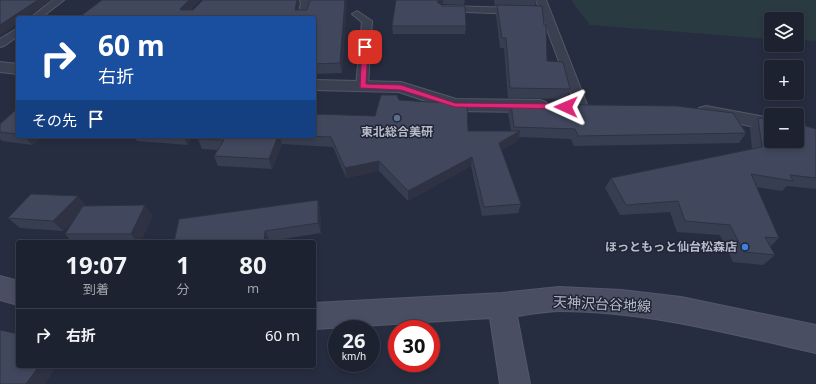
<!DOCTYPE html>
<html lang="ja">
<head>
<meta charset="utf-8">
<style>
	body { margin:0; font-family:"Noto Sans","Noto Sans JP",sans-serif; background:#2a2f3c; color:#f1f3f6; height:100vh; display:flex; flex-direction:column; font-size:15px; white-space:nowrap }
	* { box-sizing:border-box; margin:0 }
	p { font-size:13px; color:#a0a4ab }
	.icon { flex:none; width:22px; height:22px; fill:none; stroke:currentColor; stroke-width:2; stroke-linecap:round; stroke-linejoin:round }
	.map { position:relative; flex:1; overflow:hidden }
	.sheet { position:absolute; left:16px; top:240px; width:300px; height:128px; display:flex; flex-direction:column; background:#1d2230; border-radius:4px; box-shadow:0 2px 6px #0003,0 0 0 1px #3b3f4c }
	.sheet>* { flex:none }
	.guide { position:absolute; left:16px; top:16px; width:300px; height:122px; border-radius:4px; box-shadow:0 2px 6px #0003,0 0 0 1px #3b3f4c; background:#1a4fa0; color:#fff; overflow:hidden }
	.controls { position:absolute; left:764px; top:12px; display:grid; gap:8px }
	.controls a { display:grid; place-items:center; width:40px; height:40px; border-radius:4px; background:#1d2230; box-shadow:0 2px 6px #0003,0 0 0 1px #3b3f4c; font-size:20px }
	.speed { position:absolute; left:328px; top:320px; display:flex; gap:8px; font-size:20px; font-weight:700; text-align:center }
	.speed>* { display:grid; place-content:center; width:52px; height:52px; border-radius:50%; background:#1d2230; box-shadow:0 2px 6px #0003,0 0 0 1px #3b3f4c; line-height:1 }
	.speed small { font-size:10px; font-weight:400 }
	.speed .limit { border:6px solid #d22; background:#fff; color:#111 }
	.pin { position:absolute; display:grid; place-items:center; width:34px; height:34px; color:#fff; margin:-17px; border-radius:8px; box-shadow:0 2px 6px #0006 }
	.me { position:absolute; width:44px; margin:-22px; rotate:271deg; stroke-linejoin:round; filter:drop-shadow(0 0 3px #0008) }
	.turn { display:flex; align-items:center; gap:14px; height:84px; padding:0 16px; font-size:18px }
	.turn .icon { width:52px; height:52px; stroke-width:2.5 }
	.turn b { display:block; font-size:28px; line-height:34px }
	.then { display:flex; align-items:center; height:38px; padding:0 16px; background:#0003; gap:8px; font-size:15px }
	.eta { display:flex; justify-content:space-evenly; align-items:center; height:68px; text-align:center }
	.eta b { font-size:24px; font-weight:700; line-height:28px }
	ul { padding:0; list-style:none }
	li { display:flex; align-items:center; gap:12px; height:52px; padding:0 16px; border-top:1px solid #3b3f4c }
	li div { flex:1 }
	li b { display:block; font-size:15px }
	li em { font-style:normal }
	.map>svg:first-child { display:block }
	.green { fill:#293a41 }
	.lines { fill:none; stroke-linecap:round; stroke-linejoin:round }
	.lane-casing { stroke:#535868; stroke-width:2 }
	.street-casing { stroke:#535868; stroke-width:2 }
	.secondary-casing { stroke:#535868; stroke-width:2 }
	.lane { fill:#3b4050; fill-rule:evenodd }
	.street { fill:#3b4050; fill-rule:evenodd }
	.secondary { fill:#494e63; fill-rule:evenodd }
	.wall { fill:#383e51 }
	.shaded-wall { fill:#2e3242 }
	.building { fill:#41485e; stroke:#2e3242 }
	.route { fill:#db2777; stroke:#8e194d }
	.service-dot { fill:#5c6f8a; stroke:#202536; stroke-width:1.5 }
	.shop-dot { fill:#3f7fe0; stroke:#202536; stroke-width:1.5 }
	.labels { text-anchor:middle; stroke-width:3; stroke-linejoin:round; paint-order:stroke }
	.poi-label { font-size:12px; font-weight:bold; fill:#b8bccb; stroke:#202536 }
	.near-street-label { font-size:14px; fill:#b8bccb; stroke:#202536 }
</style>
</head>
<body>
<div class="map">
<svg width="816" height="384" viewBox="0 0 816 384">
	<rect width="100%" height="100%" fill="#272d40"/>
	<polygon class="green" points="571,0 816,0 816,41 797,40 797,19 771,19 771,39 590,25"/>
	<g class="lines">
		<defs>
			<g id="lane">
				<polygon points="53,0 64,0 41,18 30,18"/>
				<polygon points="299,0 309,0 311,2 308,18 298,18 301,2"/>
				<polygon points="536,0 546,0 588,107 586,110 578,110 576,107"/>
				<polygon points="445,6 517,8 522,11 517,14 442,11 440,9 442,7"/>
				<polygon points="357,11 372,21 368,86 366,89 358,89 356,86 362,22 352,14"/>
				<polygon points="18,28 18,36 4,46 0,47 0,39"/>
			</g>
			<g id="street">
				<polygon points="0,62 18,64 18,74 0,72"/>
				<polygon points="314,80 401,82 456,99 540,100 546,102 549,106 546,110 540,112 455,111 399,92 314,90"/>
				<polygon points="706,106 771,118 771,130 699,116 697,112 699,108"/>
			</g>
			<g id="secondary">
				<polygon points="0,276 18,281 18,305 0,300"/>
				<path d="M559 287 621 290 681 297 816 325V353C732 334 647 311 560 311 546 311 531 314 517 316L530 384H500L490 318 314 329V303L502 293Z"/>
			</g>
		</defs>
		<use href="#lane" class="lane-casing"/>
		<use href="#street" class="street-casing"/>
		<use href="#secondary" class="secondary-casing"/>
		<use href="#lane" class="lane"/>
		<use href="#street" class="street"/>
		<use href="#secondary" class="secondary"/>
	</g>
	<g class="wall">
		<polygon points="203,0 299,0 299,2 298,10 307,10 310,0 347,0 342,73 314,74 314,18 191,10 193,10"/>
		<polygon points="396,0 465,0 464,5 443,4 442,5 466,26 465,34 393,34 392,26"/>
		<polygon points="494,0 536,0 535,6 547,61 570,89 567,99 508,98 504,48 500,48 496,15 497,6 495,6"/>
		<polygon points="399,100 468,131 511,131 508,113 511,104 746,133 739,143 574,146 571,139 519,137 518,141 501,150 521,204 518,213 482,216 471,166 408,201 379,171 346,178 333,147 282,144 272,169 218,166 214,156 218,150 202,149 198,139 198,136 314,136 375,116"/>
		<polygon points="18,108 18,136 41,136 32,145 2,141 0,139 0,124"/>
		<polygon points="758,118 806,126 816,129 816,189 787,186 782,191 756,187 779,238 770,247 775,255 763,265 733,262 720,235 677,232 670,212 620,215 605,188 611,178 752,149 750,128"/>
		<polygon points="134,136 192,136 188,145 137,141"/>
		<polygon points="78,196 86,206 153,216 140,242 72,242 65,234 73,220 63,231 20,228 8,218"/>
		<polygon points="318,200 320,210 321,233 270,241 269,242 174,242"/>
	</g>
	<g class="shaded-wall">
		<polygon points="38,0 52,0 26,18 18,18 18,23 0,36 0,25"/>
		<polygon points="189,0 201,0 184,18 180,9"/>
		<polygon points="297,0 299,0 299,2 297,18 295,10"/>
		<polygon points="345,0 347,0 347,1 342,73 340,63"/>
		<polygon points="439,0 443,0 443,4 437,10 437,2"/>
		<polygon points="520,131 518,141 497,152 499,143"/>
		<polygon points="24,136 41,136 32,145"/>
		<polygon points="183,136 192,136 188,145"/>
		<polygon points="278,136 280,136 282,144 272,169 269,159"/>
		<polygon points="472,157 471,166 408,201 408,191"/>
		<polygon points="379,161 379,171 346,178 345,168"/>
		<polygon points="78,196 87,207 63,231 53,221"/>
		<polygon points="318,200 320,210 321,233 318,223"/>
		<polygon points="145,205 153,216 140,242 137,242 131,234"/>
		<polygon points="265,231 270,241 269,242 264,242"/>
		<polygon points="39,366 57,366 45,384 26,384"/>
	</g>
	<g class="building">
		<polygon points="0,0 38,0 0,25"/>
		<polygon points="102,0 189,0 180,9 181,10 193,10 203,0 297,0 295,10 307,10 310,0 345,0 340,63 314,64 314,18 78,18"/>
		<polygon points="396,0 439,0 437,2 443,6 465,6 466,26 392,26"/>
		<polygon points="497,5 542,6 544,25 546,25 547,61 563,62 570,89 510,88 506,38 502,38"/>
		<polygon points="381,95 397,95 399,100 429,102 467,103 468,131 520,131 499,143 521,204 484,207 472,157 408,191 379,161 345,168 331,137 308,136 314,136 314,114 375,116"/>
		<polygon points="511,104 677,106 733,113 746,133 578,136 575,129 514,127"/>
		<polygon points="18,108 18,134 0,132 0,124"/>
		<polygon points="758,118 771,119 771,141 797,141 797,123 805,124 806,126 816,129 816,178 790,175 793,181 751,174 779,238 765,237 775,255 744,252 730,225 685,221 678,201 626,205 611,178 762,147"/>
		<polygon points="198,136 278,136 269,159 214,156 224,140 198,139"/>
		<polygon points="31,194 78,196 53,221 8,218"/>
		<polygon points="318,200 318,223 265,231 264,242 174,242 179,219"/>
		<polygon points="145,205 131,234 65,234 83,206"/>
		<polygon points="0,330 18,334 18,366 39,366 26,384 0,384"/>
	</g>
	<polygon class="route" points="365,45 368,47 366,84 401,85 455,103 566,104 570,107 566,109 455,107 401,90 360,88 362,47"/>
	<circle class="service-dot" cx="397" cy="118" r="4"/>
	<circle class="shop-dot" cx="745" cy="247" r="4"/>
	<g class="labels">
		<g class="poi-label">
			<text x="397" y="136">東北総合美研</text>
			<text x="737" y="251" text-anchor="end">ほっともっと仙台松森店</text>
		</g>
		<g class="near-street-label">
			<text transform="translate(602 304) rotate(3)" y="5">天神沢台谷地線</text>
		</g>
	</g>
</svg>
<div class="controls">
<a><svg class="icon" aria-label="layers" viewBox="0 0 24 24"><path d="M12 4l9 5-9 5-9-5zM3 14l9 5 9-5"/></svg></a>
<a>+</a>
<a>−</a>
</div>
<div class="speed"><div>26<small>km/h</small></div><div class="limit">30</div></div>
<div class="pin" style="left:365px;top:47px;background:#d93025"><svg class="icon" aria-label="arrive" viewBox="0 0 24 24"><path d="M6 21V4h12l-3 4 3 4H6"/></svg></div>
<svg class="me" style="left:566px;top:107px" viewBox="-20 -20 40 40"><path d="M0-17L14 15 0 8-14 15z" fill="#db2777" stroke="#fff" stroke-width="4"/></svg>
<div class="guide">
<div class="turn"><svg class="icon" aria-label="right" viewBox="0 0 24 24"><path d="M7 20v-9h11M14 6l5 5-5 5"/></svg><div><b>60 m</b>右折</div></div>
<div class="then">その先<svg class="icon" aria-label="arrive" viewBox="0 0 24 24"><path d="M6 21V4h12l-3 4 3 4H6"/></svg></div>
</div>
<section class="sheet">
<div class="eta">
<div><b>19:07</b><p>到着</p></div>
<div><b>1</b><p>分</p></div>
<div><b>80</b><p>m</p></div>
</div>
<ul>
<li><svg class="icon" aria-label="right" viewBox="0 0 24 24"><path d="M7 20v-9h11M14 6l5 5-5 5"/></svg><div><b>右折</b></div><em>60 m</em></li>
</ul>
</section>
</div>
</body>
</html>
